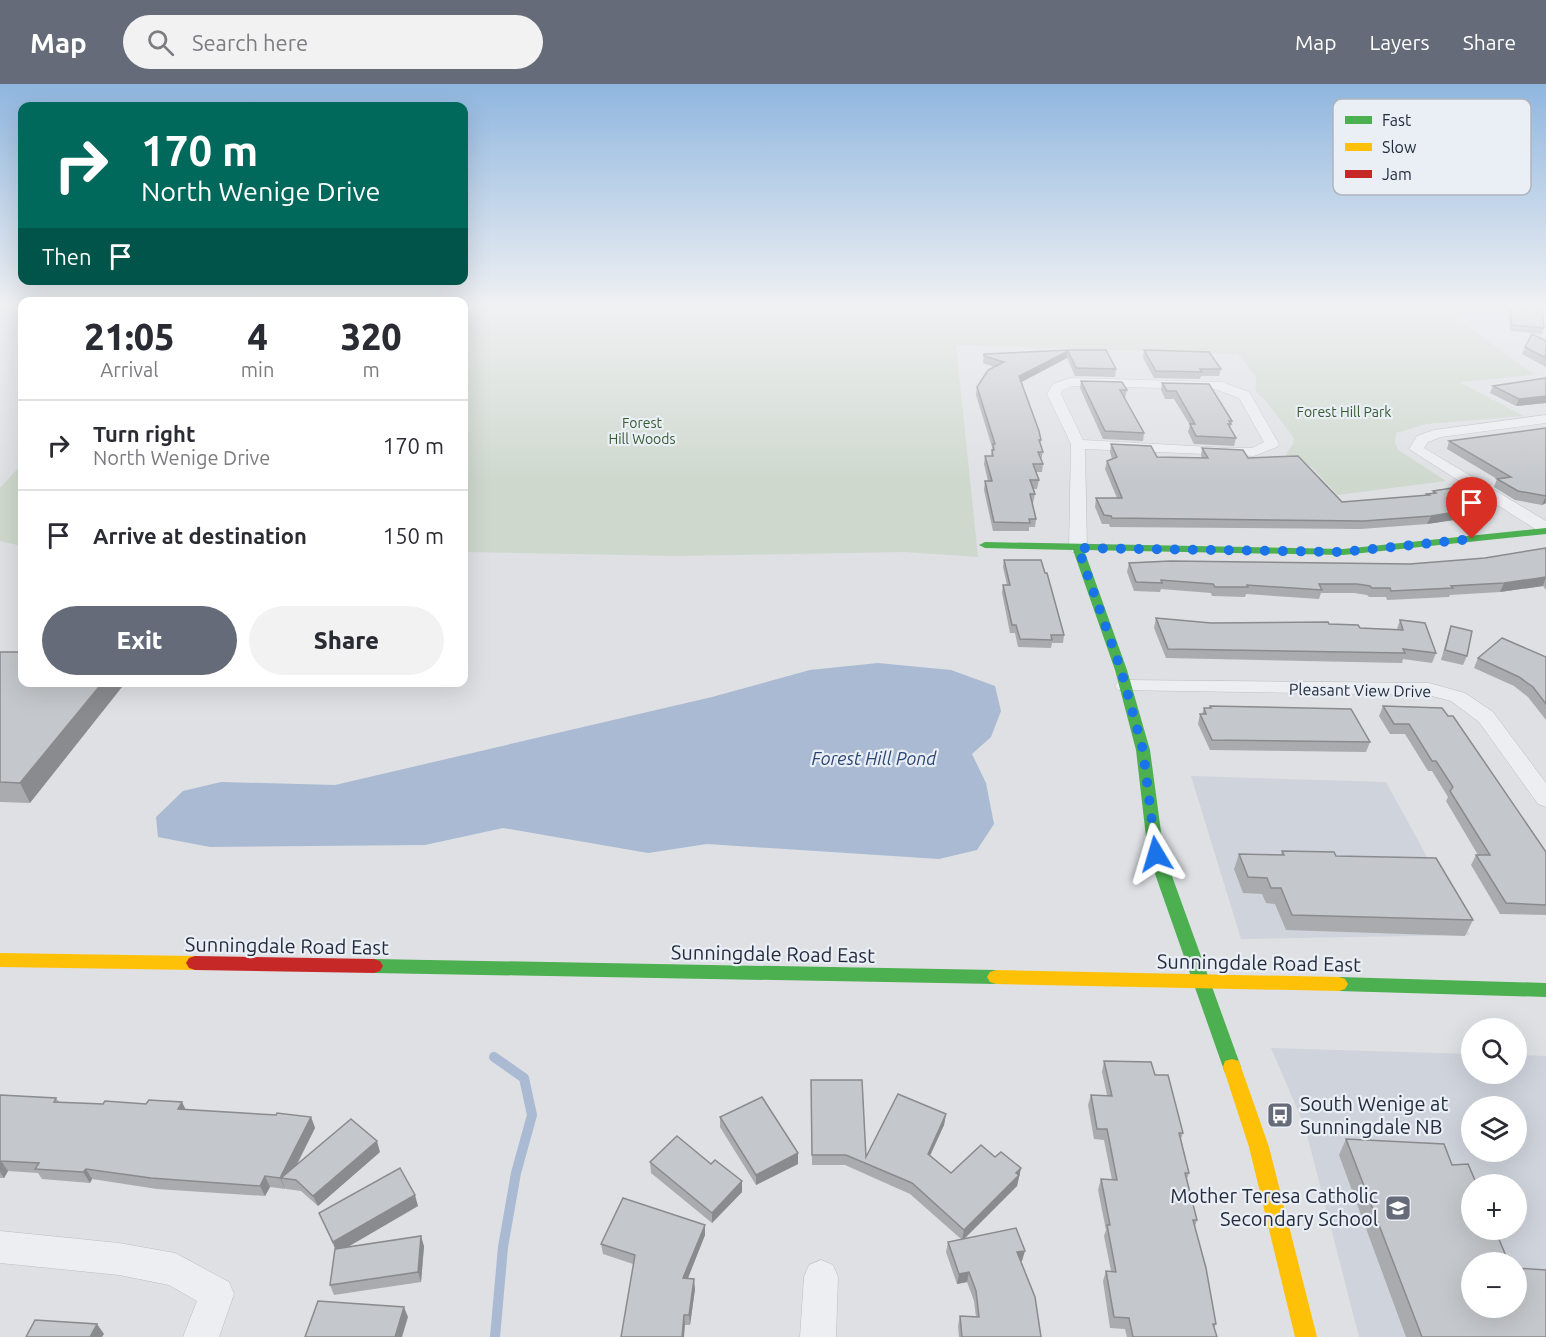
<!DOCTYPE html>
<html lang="en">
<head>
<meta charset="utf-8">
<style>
	body { margin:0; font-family:Ubuntu,sans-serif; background:#f2f2f3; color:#2b2b33; height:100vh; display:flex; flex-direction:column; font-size:22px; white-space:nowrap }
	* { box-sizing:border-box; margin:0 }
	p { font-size:20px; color:#7c7c81 }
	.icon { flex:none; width:33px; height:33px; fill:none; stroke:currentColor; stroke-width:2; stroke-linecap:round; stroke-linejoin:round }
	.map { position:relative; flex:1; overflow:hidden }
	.sheet { position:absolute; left:18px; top:213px; width:450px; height:390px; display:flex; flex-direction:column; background:#fff; border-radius:12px; box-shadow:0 6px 24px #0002 }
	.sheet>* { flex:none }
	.guide { position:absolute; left:18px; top:18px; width:450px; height:183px; border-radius:12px; box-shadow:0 6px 24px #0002; background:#00695c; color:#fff; overflow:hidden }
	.controls { position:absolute; left:1461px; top:934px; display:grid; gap:12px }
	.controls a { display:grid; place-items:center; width:66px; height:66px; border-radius:50%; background:#fff; box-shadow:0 6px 24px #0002; font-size:30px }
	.pin { position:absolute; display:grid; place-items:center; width:51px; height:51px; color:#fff; margin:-62px -26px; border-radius:50% 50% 50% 0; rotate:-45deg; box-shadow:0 0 6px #0007 }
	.pin .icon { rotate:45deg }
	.me { position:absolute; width:66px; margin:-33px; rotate:353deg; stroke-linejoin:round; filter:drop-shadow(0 0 4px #0008) }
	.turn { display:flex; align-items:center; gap:21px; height:126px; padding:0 24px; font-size:27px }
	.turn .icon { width:78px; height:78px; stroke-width:2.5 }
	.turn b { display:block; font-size:42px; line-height:51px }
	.then { display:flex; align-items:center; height:57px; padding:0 24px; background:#0003; gap:12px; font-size:22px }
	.eta { display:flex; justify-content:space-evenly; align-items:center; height:102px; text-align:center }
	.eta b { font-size:36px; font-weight:800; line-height:42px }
	.primary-button { display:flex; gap:12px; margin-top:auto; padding:12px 24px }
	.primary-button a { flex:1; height:69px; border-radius:36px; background:#656b78; color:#fff; font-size:24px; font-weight:800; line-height:69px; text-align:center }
	.primary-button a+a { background:#f2f2f3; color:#2b2b33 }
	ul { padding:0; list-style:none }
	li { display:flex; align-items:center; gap:18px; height:90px; padding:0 24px; border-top:2px solid #e1e1e2 }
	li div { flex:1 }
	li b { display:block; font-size:22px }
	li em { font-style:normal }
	header { display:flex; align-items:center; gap:36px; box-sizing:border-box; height:84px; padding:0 30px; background:#656b78; color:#fff }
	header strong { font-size:28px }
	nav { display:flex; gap:33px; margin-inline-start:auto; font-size:21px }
	.search { width:420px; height:54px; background:#f2f2f3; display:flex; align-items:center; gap:15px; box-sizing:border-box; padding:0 21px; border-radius:33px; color:#7c7c81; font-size:22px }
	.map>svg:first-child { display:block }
	.built { fill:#cfd3db; fill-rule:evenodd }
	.green { fill:#ced8cd }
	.water { fill:#a9bad2 }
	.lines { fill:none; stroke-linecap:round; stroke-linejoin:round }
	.stream { stroke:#a9bad2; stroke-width:10 }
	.street-casing { stroke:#bcbec2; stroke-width:1 }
	.street { fill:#edeef1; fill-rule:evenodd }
	.fast { fill:#4caf50; fill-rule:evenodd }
	.slow { fill:#ffc107; fill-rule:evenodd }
	.jam { fill:#c62828; fill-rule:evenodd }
	.wall { fill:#a9abaf }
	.shaded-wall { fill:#898b8e }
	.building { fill:#c4c7cb; stroke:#898b8e; stroke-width:1.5 }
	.route { stroke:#1a73e8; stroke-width:10; stroke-dasharray:0 18 }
	.labels { text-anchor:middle; stroke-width:4.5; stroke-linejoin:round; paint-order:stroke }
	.far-park-label { font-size:14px; fill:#365b30; stroke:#eaeef5 }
	.street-label { font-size:16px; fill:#242c3e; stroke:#eaeef5 }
	.water-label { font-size:18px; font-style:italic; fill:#2b4874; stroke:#eaeef5 }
	.near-street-label { font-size:20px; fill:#242c3e; stroke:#eaeef5 }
	.near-poi-label { font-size:20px; fill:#242c3e; stroke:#eaeef5; text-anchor:start }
	.key { fill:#eaeef5; stroke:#afb4be; stroke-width:1.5 }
	.key-label { font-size:16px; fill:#242c3e }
</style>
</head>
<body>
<header>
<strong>Map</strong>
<div class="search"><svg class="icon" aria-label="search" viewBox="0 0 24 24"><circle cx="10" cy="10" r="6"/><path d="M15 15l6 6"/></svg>Search here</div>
<nav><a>Map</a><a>Layers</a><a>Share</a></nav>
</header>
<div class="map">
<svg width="1546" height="1253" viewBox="0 0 1546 1253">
	<rect width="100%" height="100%" fill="#dee0e4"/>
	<g class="built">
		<polygon points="1191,692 1386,698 1470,851 1241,855"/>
		<path d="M1271 964 1471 970 1472 990H1516L1517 971 1546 972V1253H1359L1305 1043ZM1472 1023H1516V1068H1472ZM1472 1101H1516V1146H1472ZM1472 1179H1516V1224H1472Z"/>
	</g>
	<g class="green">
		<path d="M464 223C479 223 496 221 512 223 533 225 553 233 573 223H1477L1456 234 1535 291 1459 298 1524 332 1426 340 1396 349 1395 359 1398 366 1446 397 1337 411 1312 383 1285 372 1293 360 1294 354 1266 317 1256 308V293L1238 270 956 261 978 473 905 468 676 472 464 468Z"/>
		<polygon points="22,380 22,462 0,457 0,404"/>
	</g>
	<polygon class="water" points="878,579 951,586 995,602 1001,627 991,653 972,670 986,699 994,740 977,766 939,775 707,760 648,769 503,744 425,761 210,763 158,753 156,733 183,707 221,698 335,701 712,613 810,586"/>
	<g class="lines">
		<polyline class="stream" points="494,973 524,994 532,1031 516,1089 503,1163 495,1253"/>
		<defs>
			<g id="street">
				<path d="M1070 294 1222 298 1249 308 1279 360 1277 363 1254 372 1085 365 1087 464 1084 468H1072L1069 464 1071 360 1047 310 1053 300ZM1072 302 1215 305 1239 314 1264 358 1252 364H1229L1083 356 1061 310 1063 306Z"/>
				<polygon points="1546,331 1546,339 1441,353 1428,358 1424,364 1546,437 1546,449 1540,448 1409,365 1417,352 1434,346"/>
				<polygon points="1125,596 1429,599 1465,609 1493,628 1546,699 1546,723 1538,720 1479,638 1451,617 1428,611 1118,606 1115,602 1118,598"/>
				<polygon points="0,1147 119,1159 175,1169 229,1198 234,1210 219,1253 183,1253 197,1217 169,1201 119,1191 0,1179"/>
				<polygon points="821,1176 833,1181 838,1193 836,1253 800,1253 804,1193 809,1181"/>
			</g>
		</defs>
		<use href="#street" class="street-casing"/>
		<use href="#street" class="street"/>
		<g class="fast">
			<polygon points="1546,444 1546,450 1343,471 1084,466 1127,586 1150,666 1164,770 1241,983 1239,989 1232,991 1225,989 1148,770 1136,666 1115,586 1073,466 985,464 979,461 985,458 1343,465"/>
			<polygon points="374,875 996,886 1002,888 1005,893 1002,898 996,900 374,889 368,887 365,882 368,877"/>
			<polygon points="1339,893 1546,899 1546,913 1339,907 1333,905 1330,900 1333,895"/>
		</g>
		<g class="slow">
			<polygon points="0,869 195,872 201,874 204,879 201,884 195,886 0,883"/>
			<polygon points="996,886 1339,893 1345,895 1348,900 1345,905 1339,907 996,900 990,898 987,893 990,888"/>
			<polygon points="1232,975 1239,977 1241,983 1269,1063 1317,1253 1295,1253 1249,1063 1223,983 1225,977"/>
		</g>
		<polygon class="jam" points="195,872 374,875 380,877 383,882 380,887 374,889 195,886 189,884 186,879 189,874"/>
	</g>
	<g class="wall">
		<polygon points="1508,223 1542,223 1544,244 1542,250 1510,247"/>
		<polygon points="1546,257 1546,283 1522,270 1525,263"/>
		<polygon points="1070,266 1116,285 1115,293 1075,292 1067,274 1021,298 1041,356 1040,360 1043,368 1041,376 1043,380 1042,388 1036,388 1039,396 1037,405 1033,405 1035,410 1033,419 1032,419 1036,435 1035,443 1029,443 1029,447 993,447 984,406 985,397 988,397 984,380 985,372 991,372 992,363 976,311 977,303 994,283 983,279 984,270"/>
		<polygon points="1144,266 1221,285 1219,292 1201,292 1200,295 1154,294 1143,274"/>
		<polygon points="1546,294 1546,319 1516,322 1490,309 1493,302"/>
		<polygon points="1081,297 1127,306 1125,314 1124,314 1144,349 1143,357 1103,355 1080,304"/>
		<polygon points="1162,299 1232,337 1230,344 1236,354 1234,362 1194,360 1188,348 1190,341 1174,315 1165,315 1161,306"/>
		<polygon points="1546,344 1546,419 1542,421 1515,416 1494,403 1497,395 1447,365 1449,357"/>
		<polygon points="1111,360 1157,373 1202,374 1201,372 1202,364 1248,374 1342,418 1426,412 1427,410 1433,409 1433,407 1490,428 1488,431 1427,440 1361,445 1110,443 1109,440 1102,440 1095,423 1096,414 1117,414 1105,385 1107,377 1112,375 1110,368"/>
		<polygon points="1546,464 1546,506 1543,502 1500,508 1450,511 1449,513 1387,516 1386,513 1369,513 1367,511 1354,509 1321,509 1319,515 1246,510 1245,513 1212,512 1211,509 1161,505 1160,508 1134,507 1127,488 1129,479 1410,480 1485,474"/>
		<polygon points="1004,476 1064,551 1063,559 1052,559 1051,564 1018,563 1015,549 1010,549 1002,509 1003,501 1007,501 1003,483"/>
		<polygon points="1156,534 1211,539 1329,540 1360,544 1397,545 1400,536 1436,569 1432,579 1403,575 1402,579 1166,574 1154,544"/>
		<polygon points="1451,542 1467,572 1463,581 1441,576 1448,551"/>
		<polygon points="0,568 30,719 0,718"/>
		<polygon points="1546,573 1546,636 1528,613 1514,602 1474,584 1478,574"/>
		<polygon points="1210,622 1370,658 1366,668 1210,666 1198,640 1200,630 1202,630 1204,624 1209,624"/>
		<polygon points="1383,622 1442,624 1546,768 1546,831 1500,830 1471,781 1476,771 1478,771 1446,717 1448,713 1432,687 1428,687 1405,650 1390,650 1379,632"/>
		<polygon points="1282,767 1336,772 1473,836 1465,852 1286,846 1275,820 1266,819 1262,810 1243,809 1234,785 1239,770 1281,771"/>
		<polygon points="1104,977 1155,991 1183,1049 1181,1055 1189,1089 1187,1095 1197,1136 1195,1142 1216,1240 1214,1244 1217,1253 1127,1253 1125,1245 1110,1244 1103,1197 1106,1187 1111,1187 1104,1152 1106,1146 1098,1106 1101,1095 1112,1096 1104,1056 1094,1055 1088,1021 1091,1011 1107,1011 1102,988"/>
		<polygon points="811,996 866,1073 946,1030 944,1041 930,1072 951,1089 995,1073 1021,1084 1017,1102 965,1154 1022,1177 1021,1177 1041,1253 959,1253 958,1242 960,1232 976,1233 974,1217 967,1198 957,1200 946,1168 948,1158 961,1155 910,1110 845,1081 812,1081"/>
		<polygon points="0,1011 56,1014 59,1018 311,1033 315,1044 297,1081 380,1068 318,1122 301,1107 286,1105 285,1104 285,1105 270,1103 265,1112 157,1105 92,1095 90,1099 42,1095 38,1089 8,1087 4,1094 0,1094"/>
		<polygon points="720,1033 798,1069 798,1080 756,1101 720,1043"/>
		<polygon points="1346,1055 1472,1224 1546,1253 1406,1253 1339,1071"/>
		<polygon points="650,1078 742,1097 742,1108 712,1139 651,1089"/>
		<polygon points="418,1122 348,1163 424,1162 421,1198 334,1211 330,1201 335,1165 319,1129"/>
		<polygon points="705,1151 688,1194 695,1205 690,1241 685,1241 633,1180 603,1170 601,1160"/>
	</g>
	<g class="shaded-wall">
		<polygon points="1068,267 1067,274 1018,300 1019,292"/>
		<polygon points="1546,312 1546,319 1516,322 1519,315"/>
		<polygon points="1546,412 1546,419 1542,421"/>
		<polygon points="1493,420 1488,431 1427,440 1431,432"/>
		<polygon points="1546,493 1543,502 1500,508 1504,499"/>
		<polygon points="103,598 126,598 30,719 20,699"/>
		<polygon points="182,1018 187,1028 178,1025"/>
		<polygon points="946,1030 944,1041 926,1080 928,1070"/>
		<polygon points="311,1033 315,1044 289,1095 281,1094 285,1105 280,1094"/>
		<polygon points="377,1057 380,1068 318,1122 313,1112"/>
		<polygon points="798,1069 798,1080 756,1101 756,1091"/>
		<polygon points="1,1077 8,1087 4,1094 0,1088 0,1079"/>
		<polygon points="1021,1084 1017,1102 962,1157 964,1146"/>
		<polygon points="86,1085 92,1095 90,1099 83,1088"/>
		<polygon points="265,1092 270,1103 265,1112 260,1102"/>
		<polygon points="742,1097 742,1108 712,1139 712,1129"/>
		<polygon points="415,1111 418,1122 337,1169 333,1158"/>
		<polygon points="705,1141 705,1151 684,1204 683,1194"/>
		<polygon points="421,1152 424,1162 421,1198 418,1188"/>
		<polygon points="1025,1167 1022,1177 1015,1179 1017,1168"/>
		<polygon points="969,1188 967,1198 957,1200 959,1190"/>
		<polygon points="694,1195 695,1205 690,1241 689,1231"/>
		<polygon points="404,1223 408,1233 402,1253 395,1253"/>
		<polygon points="684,1231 685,1241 684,1253 682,1253"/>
		<polygon points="97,1240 104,1250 102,1253 90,1253"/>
	</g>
	<g class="building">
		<polygon points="1510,223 1542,223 1544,244 1512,241"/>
		<polygon points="1532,250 1546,257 1546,274 1525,263"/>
		<polygon points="1070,266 1106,266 1116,285 1076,284 1068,267 1019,292 1039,347 1041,356 1039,356 1043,368 1038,368 1043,380 1033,380 1039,396 1030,396 1035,410 1030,410 1036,435 1029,435 1030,439 994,438 985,397 992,397 985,372 993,372 992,366 994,366 993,360 995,360 977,303 988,286 1004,278 984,272 984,270"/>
		<polygon points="1144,266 1209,268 1221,285 1200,285 1202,288 1156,287"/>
		<polygon points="1546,294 1546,312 1519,315 1493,302"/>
		<polygon points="1081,297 1122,298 1127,306 1120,306 1144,349 1105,347"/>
		<polygon points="1162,299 1209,300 1232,337 1229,337 1231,340 1228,340 1236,354 1196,352 1190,340 1195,340 1176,307 1167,307"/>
		<polygon points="1546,344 1546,412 1518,407 1497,395 1511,393 1449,357"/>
		<polygon points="1111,360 1151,362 1157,373 1208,374 1202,364 1243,366 1248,374 1298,372 1342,418 1429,411 1427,410 1436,409 1433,407 1465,402 1493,420 1488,420 1491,422 1431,432 1364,437 1112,434 1111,432 1104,431 1096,414 1122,414 1107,377 1117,373"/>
		<polygon points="1546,464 1546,493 1504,499 1451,502 1453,504 1391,507 1390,504 1372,504 1370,502 1357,500 1319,500 1322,506 1247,501 1248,503 1215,503 1213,500 1161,496 1162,499 1136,498 1129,479 1170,477 1410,480 1485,474"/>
		<polygon points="1004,476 1041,476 1045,489 1047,489 1064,551 1051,551 1052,556 1020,555 1016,541 1012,541 1003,501 1010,501"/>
		<polygon points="1156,534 1211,539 1328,538 1329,540 1358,541 1360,544 1403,546 1400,536 1425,539 1436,569 1403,565 1405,569 1168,565"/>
		<polygon points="1451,542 1472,547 1467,572 1445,566"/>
		<polygon points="1502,554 1546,573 1546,620 1533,603 1519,593 1478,574"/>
		<polygon points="0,568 22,568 22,598 103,598 20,699 0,698"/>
		<polygon points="1210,622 1351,625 1370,658 1212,656 1200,630 1206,630 1204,624 1211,624"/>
		<polygon points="1383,622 1442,624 1448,632 1453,632 1546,768 1546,821 1506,819 1476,771 1490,771 1450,707 1453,703 1436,677 1432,677 1409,640 1394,640"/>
		<polygon points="1282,767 1334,768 1336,772 1436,774 1473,836 1292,831 1281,804 1271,804 1267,794 1248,793 1239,770 1284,771"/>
		<polygon points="1104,977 1151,978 1155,991 1168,991 1183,1049 1179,1049 1189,1089 1185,1089 1197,1136 1193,1136 1206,1184 1216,1240 1213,1240 1217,1253 1133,1253 1129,1234 1114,1233 1106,1187 1116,1188 1107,1141 1110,1141 1101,1095 1117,1096 1107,1045 1097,1045 1091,1011 1112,1012"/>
		<polygon points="811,996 862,996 866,1073 898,1010 946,1030 928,1070 951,1089 981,1061 995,1073 1001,1068 1021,1084 1016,1089 1019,1091 964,1146 912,1099 846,1071 812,1071"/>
		<polygon points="0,1011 56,1014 54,1018 103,1020 105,1017 146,1020 149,1016 182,1018 178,1025 276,1031 277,1029 311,1033 280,1094 265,1092 260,1102 151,1094 86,1085 83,1088 35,1085 39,1079 1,1077 0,1079"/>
		<polygon points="762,1013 798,1069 756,1091 720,1033"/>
		<polygon points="351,1035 377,1057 313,1112 296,1096 281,1094"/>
		<polygon points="677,1052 711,1080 715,1076 742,1097 712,1129 650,1078"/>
		<polygon points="1346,1055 1444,1060 1452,1081 1468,1080 1477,1101 1472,1101 1472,1146 1495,1146 1509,1179 1472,1179 1472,1224 1516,1224 1516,1184 1546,1186 1546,1253 1422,1253"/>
		<polygon points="400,1084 415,1111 333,1158 319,1129"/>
		<polygon points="623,1114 705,1141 683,1194 694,1195 689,1231 684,1231 682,1253 621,1253 635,1171 601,1160"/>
		<polygon points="1016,1144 1025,1167 1017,1168 1035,1213 1041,1253 962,1253 960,1232 979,1233 976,1207 969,1188 959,1190 948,1158"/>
		<polygon points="421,1152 418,1188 330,1201 335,1165"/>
		<polygon points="318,1217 404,1223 395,1253 305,1253"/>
		<polygon points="35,1236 97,1240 90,1253 26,1253"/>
	</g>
	<linearGradient id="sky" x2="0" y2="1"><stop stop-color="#8fb6df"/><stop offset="0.56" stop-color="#f0f1f3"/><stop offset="1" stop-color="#f0f1f3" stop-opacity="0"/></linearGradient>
	<rect width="1546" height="398" fill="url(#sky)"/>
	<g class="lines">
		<polyline class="route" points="1156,770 1143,666 1121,586 1078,464 1343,468 1472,455"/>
	</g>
	<defs>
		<symbol id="bus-square" viewBox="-11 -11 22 22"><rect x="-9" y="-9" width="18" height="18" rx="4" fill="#656b78" stroke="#eaeef5"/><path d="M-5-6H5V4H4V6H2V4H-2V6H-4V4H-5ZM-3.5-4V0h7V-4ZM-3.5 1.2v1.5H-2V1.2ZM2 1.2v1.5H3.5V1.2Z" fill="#fff"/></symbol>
		<symbol id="school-square" viewBox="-11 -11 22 22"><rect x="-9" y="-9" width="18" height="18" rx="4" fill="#656b78" stroke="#eaeef5"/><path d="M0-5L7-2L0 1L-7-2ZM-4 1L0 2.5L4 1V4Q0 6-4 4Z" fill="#fff"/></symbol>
	</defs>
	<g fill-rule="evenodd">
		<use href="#bus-square" x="1265" y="1016" width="30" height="30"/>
		<use href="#school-square" x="1383" y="1109" width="30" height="30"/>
	</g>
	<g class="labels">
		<g class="far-park-label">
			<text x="1344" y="333">Forest Hill Park</text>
			<text x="642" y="344">Forest<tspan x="642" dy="16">Hill Woods</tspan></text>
		</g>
		<g class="street-label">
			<text transform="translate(1360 606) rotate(1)" y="6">Pleasant View Drive</text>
		</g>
		<g class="water-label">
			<text x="874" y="681">Forest Hill Pond</text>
		</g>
		<g class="near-street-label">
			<text transform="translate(287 862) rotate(1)" y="7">Sunningdale Road East</text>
			<text transform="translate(773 870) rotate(1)" y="7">Sunningdale Road East</text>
			<text transform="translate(1259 879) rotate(1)" y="7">Sunningdale Road East</text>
		</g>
		<g class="near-poi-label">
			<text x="1300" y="1027">South Wenige at<tspan x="1300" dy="23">Sunningdale NB</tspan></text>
			<text x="1378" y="1119" text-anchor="end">Mother Teresa Catholic<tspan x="1378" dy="23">Secondary School</tspan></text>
		</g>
	</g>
	<rect x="1333" y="15" width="198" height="96" rx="9" class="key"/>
	<rect x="1345" y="32" width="27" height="8" fill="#4caf50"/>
	<rect x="1345" y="59" width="27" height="8" fill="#ffc107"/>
	<rect x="1345" y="86" width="27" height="8" fill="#c62828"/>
	<g class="key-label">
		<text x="1382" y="42">Fast</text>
		<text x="1382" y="69">Slow</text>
		<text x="1382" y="96">Jam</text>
	</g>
</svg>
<div class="controls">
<a><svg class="icon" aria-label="search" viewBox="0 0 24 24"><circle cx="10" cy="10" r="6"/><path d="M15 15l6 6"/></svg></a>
<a><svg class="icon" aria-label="layers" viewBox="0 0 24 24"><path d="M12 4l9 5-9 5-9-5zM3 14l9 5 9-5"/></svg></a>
<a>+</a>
<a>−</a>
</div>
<div class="pin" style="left:1472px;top:455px;background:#d93025"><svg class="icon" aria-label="arrive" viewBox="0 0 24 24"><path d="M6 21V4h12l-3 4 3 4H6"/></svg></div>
<svg class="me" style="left:1156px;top:770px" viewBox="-20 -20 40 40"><path d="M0-17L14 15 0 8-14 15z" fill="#1a73e8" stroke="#fff" stroke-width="4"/></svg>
<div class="guide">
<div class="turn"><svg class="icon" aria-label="right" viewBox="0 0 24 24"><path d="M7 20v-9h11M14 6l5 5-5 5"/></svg><div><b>170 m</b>North Wenige Drive</div></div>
<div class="then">Then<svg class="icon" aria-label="arrive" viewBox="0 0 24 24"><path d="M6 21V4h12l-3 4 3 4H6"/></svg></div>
</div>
<section class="sheet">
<div class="eta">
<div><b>21:05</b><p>Arrival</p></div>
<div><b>4</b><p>min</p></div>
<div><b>320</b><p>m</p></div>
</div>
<ul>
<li><svg class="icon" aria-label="right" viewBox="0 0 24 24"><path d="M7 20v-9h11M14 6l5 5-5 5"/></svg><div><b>Turn right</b><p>North Wenige Drive</p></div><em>170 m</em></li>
<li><svg class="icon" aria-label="arrive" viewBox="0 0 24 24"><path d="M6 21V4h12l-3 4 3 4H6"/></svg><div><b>Arrive at destination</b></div><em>150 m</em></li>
</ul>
<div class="primary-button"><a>Exit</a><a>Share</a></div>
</section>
</div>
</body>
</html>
